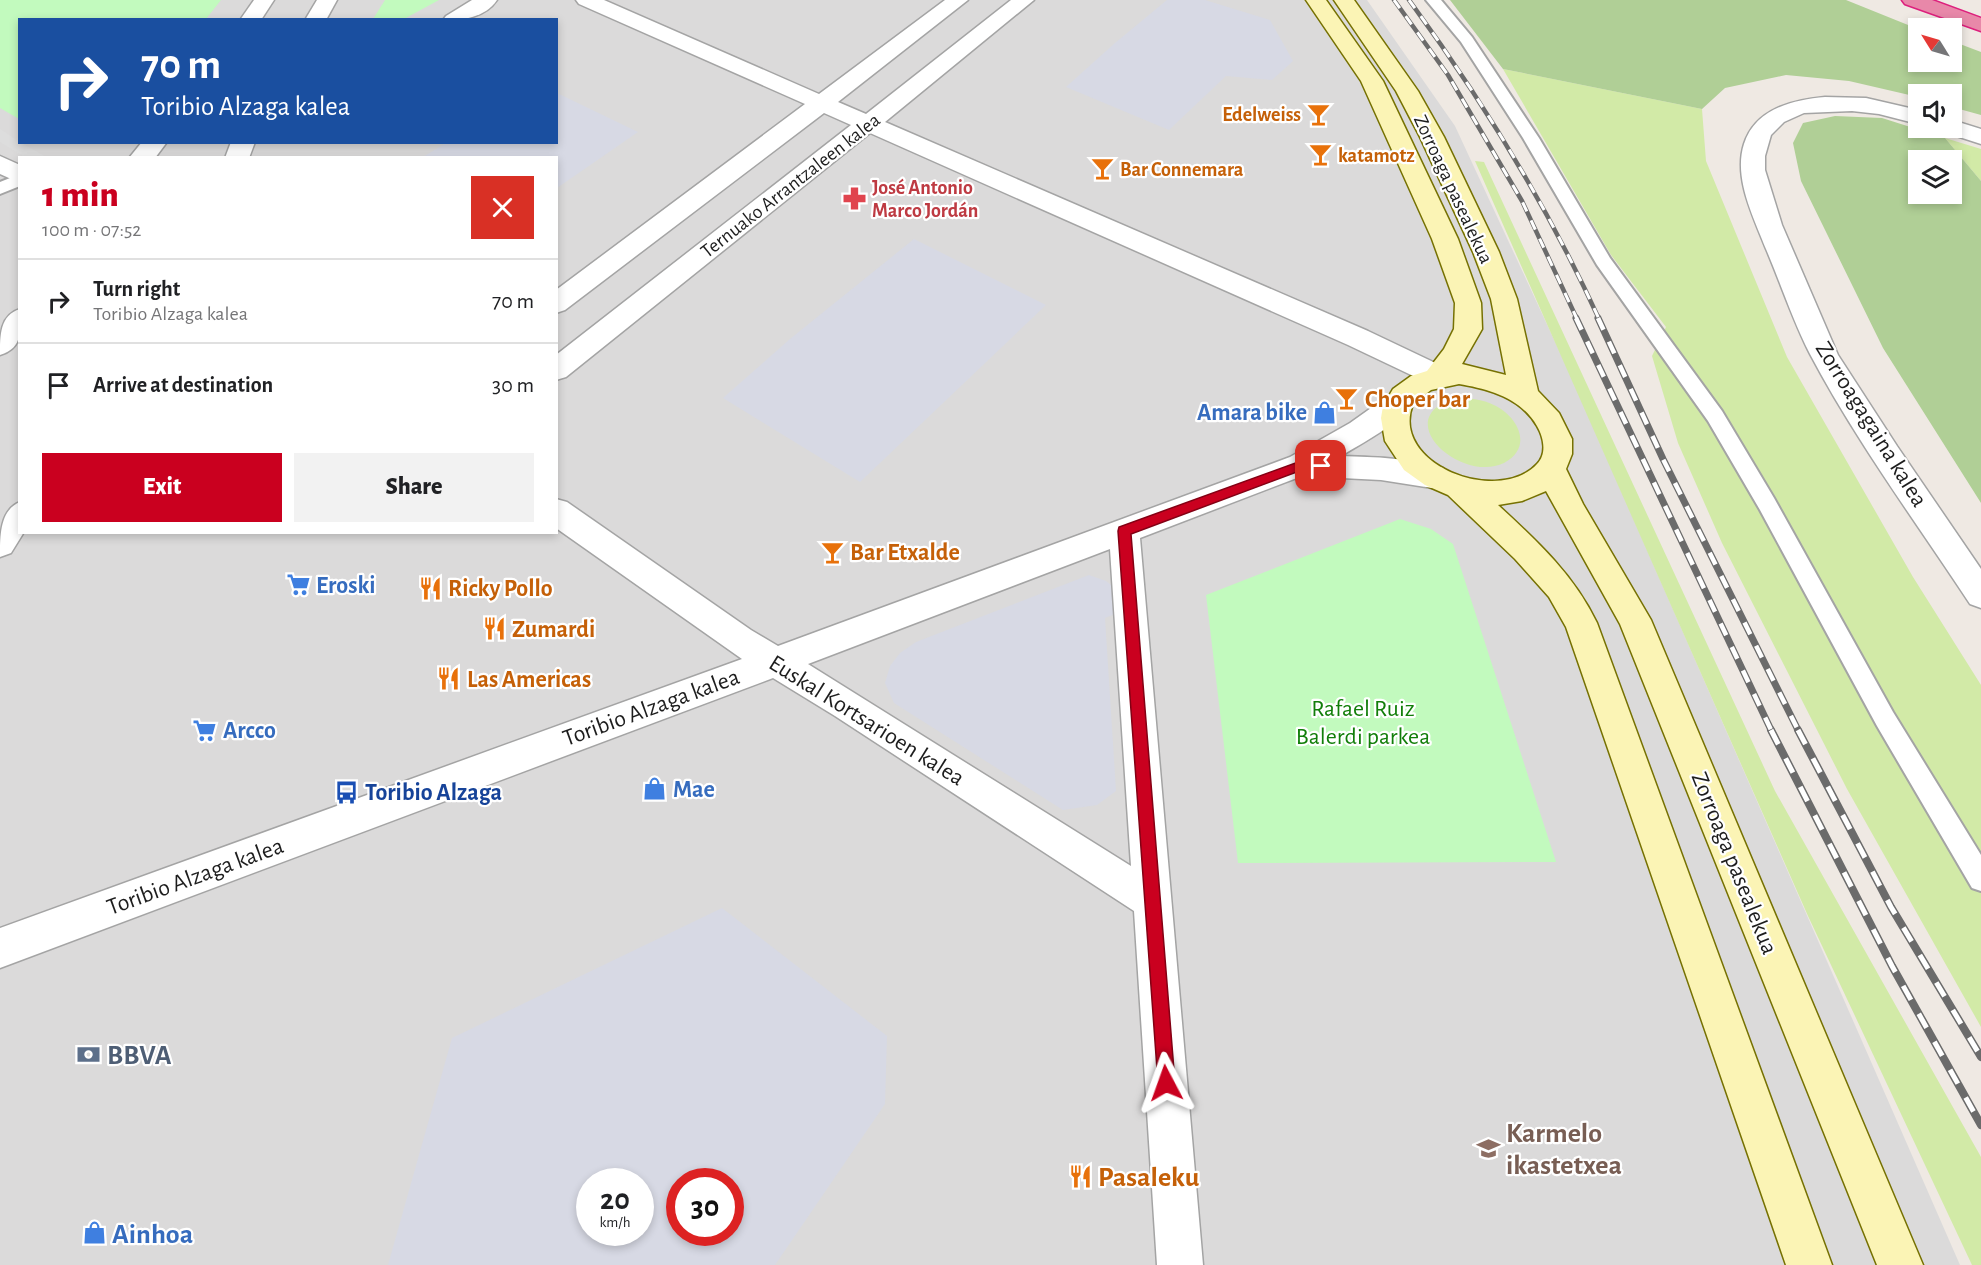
<!DOCTYPE html>
<html lang="en">
<head>
<meta charset="utf-8">
<style>
	body { margin:0; font-family:"Alegreya Sans",sans-serif; background:#f2f2f2; color:#202124; height:100vh; display:flex; flex-direction:column; font-size:22px; white-space:nowrap }
	* { box-sizing:border-box; margin:0 }
	p { font-size:20px; color:#757577 }
	.icon { flex:none; width:33px; height:33px; fill:none; stroke:currentColor; stroke-width:2; stroke-linecap:round; stroke-linejoin:round }
	.map { position:relative; flex:1; overflow:hidden }
	.sheet { position:absolute; left:18px; top:156px; width:540px; height:378px; display:flex; flex-direction:column; background:#fff; border-radius:0px; box-shadow:0 3px 9px #0003 }
	.sheet>* { flex:none }
	.guide { position:absolute; left:18px; top:18px; width:540px; height:126px; border-radius:0px; box-shadow:0 3px 9px #0003; background:#1a4fa0; color:#fff; overflow:hidden }
	.needle { width:39px; rotate:307deg }
	.buttons { position:absolute; left:1908px; top:18px; display:grid; gap:12px }
	.buttons a { display:grid; place-items:center; width:54px; height:54px; border-radius:0px; background:#fff; box-shadow:0 3px 9px #0003; font-size:30px }
	.speed { position:absolute; left:576px; top:1168px; display:flex; gap:12px; font-size:30px; font-weight:700; text-align:center }
	.speed>* { display:grid; place-content:center; width:78px; height:78px; border-radius:50%; background:#fff; box-shadow:0 3px 9px #0003; line-height:1 }
	.speed small { font-size:15px; font-weight:400 }
	.speed .limit { border:9px solid #d22; background:#fff; color:#111 }
	.pin { position:absolute; display:grid; place-items:center; width:51px; height:51px; color:#fff; margin:-26px; border-radius:12px; box-shadow:0 3px 9px #0006 }
	.me { position:absolute; width:66px; margin:-33px; rotate:356deg; stroke-linejoin:round; filter:drop-shadow(0 0 4px #0008) }
	.turn { display:flex; align-items:center; gap:21px; height:126px; padding:0 24px; font-size:27px }
	.turn .icon { width:78px; height:78px; stroke-width:2.5 }
	.turn b { display:block; font-size:42px; line-height:51px }
	.round { display:grid; place-items:center; flex:none; width:63px; height:63px; border-radius:0px; background:#f2f2f2 }
	.headline { display:flex; align-items:center; justify-content:space-between; height:102px; padding:0 24px }
	h1 { font-size:36px; font-weight:800; line-height:45px; color:#ca001f }
	.primary-button { display:flex; gap:12px; margin-top:auto; padding:12px 24px }
	.primary-button a { flex:1; height:69px; border-radius:0px; background:#ca001f; color:#fff; font-size:24px; font-weight:800; line-height:69px; text-align:center }
	.primary-button a+a { background:#f2f2f2; color:#202124 }
	ul { padding:0; list-style:none }
	li { display:flex; align-items:center; gap:18px; height:84px; padding:0 24px; border-top:2px solid #e0e0e0 }
	li div { flex:1 }
	li b { display:block; font-size:22px }
	li em { font-style:normal }
	.map>svg:first-child { display:block }
	.residential { fill:#dbdada; fill-rule:evenodd }
	.grass { fill:#d2eaa7 }
	.forest { fill:#b0cf96; fill-rule:evenodd }
	.park { fill:#c2fabe }
	.parking { fill:#ddd }
	.plaza { fill:#d7d9e4; fill-rule:evenodd }
	.lines { fill:none; stroke-linecap:round; stroke-linejoin:round }
	.service-casing { stroke:#a4a4a4; stroke-width:4 }
	.minor-casing { stroke:#a4a4a4; stroke-width:3 }
	.secondary-casing { stroke:#767102; stroke-width:3 }
	.motorway-casing { stroke:#dd207d; stroke-width:3 }
	.service { fill:#fff; fill-rule:evenodd }
	.minor { fill:#fff; fill-rule:evenodd }
	.secondary { fill:#fbf4b5; fill-rule:evenodd }
	.motorway { fill:#e888a9; fill-rule:evenodd }
	.rail-far2-casing { stroke:#6b6b6b; stroke-width:4.5 }
	.rail-far1-casing { stroke:#6b6b6b; stroke-width:7 }
	.rail-casing { stroke:#6b6b6b; stroke-width:8 }
	.rail-far2 { stroke:#fff; stroke-width:3; stroke-dasharray:10; stroke-linecap:butt }
	.rail-far1 { stroke:#fff; stroke-width:4.5; stroke-dasharray:13; stroke-linecap:butt }
	.rail { stroke:#fff; stroke-width:5; stroke-dasharray:16; stroke-linecap:butt }
	.route { fill:#ca001f; stroke:#830014; stroke-width:1.5 }
	.labels { text-anchor:middle; stroke-width:4.5; stroke-linejoin:round; paint-order:stroke }
	.far-food-label { font-size:20px; font-weight:bold; fill:#c56008; stroke:#fff; text-anchor:start }
	.far-street-label { font-size:20px; fill:#1d1d1d; stroke:#fff }
	.far-health-label { font-size:20px; font-weight:bold; fill:#be3a42; stroke:#fff; text-anchor:start }
	.food-label { font-size:24px; font-weight:bold; fill:#c56008; stroke:#fff; text-anchor:start }
	.shop-label { font-size:24px; font-weight:bold; fill:#366cbe; stroke:#fff; text-anchor:start }
	.street-label { font-size:24px; fill:#1d1d1d; stroke:#fff }
	.park-label { font-size:24px; fill:#117e09; stroke:#fff }
	.transit-label { font-size:24px; font-weight:bold; fill:#164399; stroke:#fff; text-anchor:start }
	.near-service-label { font-size:28px; font-weight:bold; fill:#4e5e75; stroke:#fff; text-anchor:start }
	.near-education-label { font-size:28px; font-weight:bold; fill:#785e54; stroke:#fff; text-anchor:start }
	.near-food-label { font-size:28px; font-weight:bold; fill:#c56008; stroke:#fff; text-anchor:start }
	.near-shop-label { font-size:28px; font-weight:bold; fill:#366cbe; stroke:#fff; text-anchor:start }
</style>
</head>
<body>
<div class="map">
<svg width="1981" height="1265" viewBox="0 0 1981 1265">
	<rect width="100%" height="100%" fill="#efe9e3"/>
	<path class="residential" d="M0 0H1367L1455 126 1570 374 1960 1265H0ZM20 20H556V142H20ZM20 158H556V532H20ZM590 1182H640V1233H590ZM680 1182H730V1233H680Z"/>
	<g class="grass">
		<polygon points="1503,69 1702,109 1706,161 1787,357 1913,577 1981,685 1981,1027 1847,789 1722,543 1678,443 1652,356 1666,327 1611,255"/>
		<polygon points="1945,138 1981,149 1981,181"/>
		<polygon points="1475,161 1484,162 1775,791 1981,1157 1981,1265 1972,1265 1808,916"/>
		<path d="M1456 398C1470 398 1483 399 1496 406 1519 418 1533 448 1504 463 1461 484 1387 418 1456 398Z"/>
	</g>
	<g class="forest">
		<polygon points="1450,0 1846,0 1918,29 1918,62 1952,62 1952,41 1981,52 1981,115 1952,107 1952,94 1918,94 1918,97 1849,81 1786,75 1725,88 1702,109 1503,69"/>
		<path d="M1835 116 1882 118 1945 138 1981 181V503L1883 348 1801 181 1793 143 1803 123ZM1918 160H1952V194H1918Z"/>
	</g>
	<g class="park">
		<polygon points="0,0 221,0 206,19 20,20 19,119 0,108"/>
		<polygon points="385,0 439,0 404,19 373,19"/>
		<polygon points="1400,519 1431,529 1453,544 1556,862 1238,863 1206,595"/>
	</g>
	<polygon class="parking" points="0,129 20,142 46,157 25,157 0,142"/>
	<g class="plaza">
		<polygon points="1167,0 1205,0 1270,20 1293,61 1272,80 1226,76 1169,130 1066,87 1115,43"/>
		<polygon points="557,93 638,132 557,188 556,158 423,157 446,143 556,142"/>
		<polygon points="914,239 1046,305 860,482 723,398 790,339"/>
		<polygon points="1089,575 1106,581 1120,592 1127,609 1105,618 1116,791 1097,805 1063,810 894,703 885,683 890,666 900,653 916,642"/>
		<path d="M722 908 887 1036 885 1104 775 1265H388L452 1038ZM590 1182H640V1233H590ZM680 1182H730V1233H680Z"/>
	</g>
	<g class="lines">
		<defs>
			<g id="service">
				<polygon points="1426,0 1441,0 1472,37 1539,138 1610,258 1722,411 1774,498 1893,712 1981,855 1981,891 1972,888 1877,726 1760,510 1708,421 1597,265 1523,138 1461,42"/>
				<polygon points="20,174 20,186 0,194 0,182"/>
			</g>
			<g id="minor">
				<polygon points="254,0 274,0 261,20 240,20"/>
				<polygon points="317,0 337,0 326,20 305,20"/>
				<path d="M472 0H497C485 18 463 20 443 20L446 16Z"/>
				<polygon points="576,0 604,0 819,94 945,0 968,0 838,102 866,114 1011,0 1034,0 885,122 1368,331 1448,369 1452,376 1448,383 1438,386 1428,383 1348,345 870,133 566,377 556,380 556,355 851,125 824,113 565,310 556,313 556,290 805,104 579,4"/>
				<path d="M1825 97 1866 98 1918 110V124L1879 114 1852 111 1804 113 1784 122 1771 135 1765 156V170L1782 225 1838 355 1897 446 1981 569V608L1970 604C1916 522 1856 441 1810 354 1793 321 1781 284 1766 249 1754 218 1733 178 1744 144 1755 109 1792 100 1825 97Z"/>
				<polygon points="1952,120 1981,129 1981,144 1944,132 1941,128 1952,128"/>
				<polygon points="142,142 167,142 155,158 129,158"/>
				<polygon points="231,142 255,142 249,158 225,158"/>
				<polygon points="0,156 20,165 20,183 0,174"/>
				<path d="M20 309C20 329 24 348 0 355 0 335 0 315 20 309Z"/>
				<path d="M1398 393 1408 396 1412 403C1400 424 1362 443 1341 456 1375 457 1411 458 1443 468L1447 476 1443 484 1432 488 1381 480 1302 476 1140 538 1203 1265H1157L1134 911 835 716 773 678 0 968V928L742 659 556 528V499L567 502 751 630 778 646 1290 457 1350 423 1388 396ZM1110 549 1131 866 808 664Z"/>
				<path d="M20 502V532H24L11 553 0 557C0 535 0 510 20 502Z"/>
			</g>
			<path id="secondary" d="M1306 0H1326L1383 81 1458 239 1481 303 1482 329 1462 364 1506 375 1491 299 1473 252 1420 137 1396 91 1334 0H1354L1418 91 1444 137 1499 252 1517 299 1538 391 1559 413 1572 439V454L1566 469 1583 504 1651 620 1923 1265H1877L1620 624 1546 491 1522 501 1498 505C1537 541 1574 575 1597 623L1832 1265H1786L1566 627 1549 597 1515 559 1448 495 1425 485 1404 470 1385 441 1381 418 1383 406 1393 389 1411 376 1427 371 1444 349 1454 329 1455 303 1432 239 1361 81ZM1459 384C1489 389 1521 398 1537 426 1544 438 1547 454 1537 464 1498 506 1389 464 1413 404L1431 390Z"/>
			<polygon id="motorway" points="1902,0 1932,0 1981,18 1981,31 1905,4"/>
		</defs>
		<use href="#service" class="service-casing"/>
		<use href="#minor" class="minor-casing"/>
		<use href="#secondary" class="secondary-casing"/>
		<use href="#motorway" class="motorway-casing"/>
		<use href="#service" class="service"/>
		<use href="#minor" class="minor"/>
		<use href="#secondary" class="secondary"/>
		<use href="#motorway" class="motorway"/>
		<defs>
			<g id="rail-far2">
				<polyline points="1394,0 1448,75 1522,201 1577,319"/>
				<path d="M1409 0C1483 101 1547 205 1599 319"/>
			</g>
			<g id="rail-far1">
				<polyline points="1576,318 1772,732"/>
				<polyline points="1598,318 1663,459 1799,732"/>
			</g>
			<g id="rail">
				<polyline points="1771,730 1892,966 1981,1125"/>
				<polyline points="1798,730 1891,907 1981,1057"/>
			</g>
		</defs>
		<use href="#rail-far2" class="rail-far2-casing"/>
		<use href="#rail-far1" class="rail-far1-casing"/>
		<use href="#rail" class="rail-casing"/>
		<use href="#rail-far2" class="rail-far2"/>
		<use href="#rail-far1" class="rail-far1"/>
		<use href="#rail" class="rail"/>
	</g>
	<polygon class="route" points="1301,461 1321,462 1327,466 1321,471 1302,470 1131,534 1175,1083 1172,1089 1166,1091 1160,1089 1158,1083 1118,531 1119,527"/>
	<defs>
		<symbol id="bar-bare" viewBox="-9 -9 18 18"><path d="M-6-5H6L.8 .8V4.5H3.5V6h-7V4.5H-.8V.8Z" fill="#e8710a" stroke="#fff" stroke-width="2.5" paint-order="stroke"/></symbol>
		<symbol id="pharmacy-bare" viewBox="-9 -9 18 18"><path d="M-2-6h4v4h4v4h-4v4h-4v-4h-4v-4h4Z" fill="#e0444e" stroke="#fff" stroke-width="2.5" paint-order="stroke"/></symbol>
		<symbol id="shop-bare" viewBox="-9 -9 18 18"><path d="M-5-2.5h2.3a2.7 3.5 0 0 1 5.4 0H5L5.5 6h-11ZM-1.5-2.5h3a1.5 2.3 0 0 0-3 0Z" fill="#3f7fe0" stroke="#fff" stroke-width="2.5" paint-order="stroke"/></symbol>
		<symbol id="supermarket-bare" viewBox="-9 -9 18 18"><path d="M-6-5.5h2.5l.6 2H6L4.5 2H-2.5L-4.4-4H-6ZM-1.5 3.2a1.3 1.3 0 1 0 .1 0ZM3 3.2a1.3 1.3 0 1 0 .1 0Z" fill="#3f7fe0" stroke="#fff" stroke-width="2.5" paint-order="stroke"/></symbol>
		<symbol id="restaurant-bare" viewBox="-9 -9 18 18"><path d="M-5-6h1v4h1v-4h1v4h1v-4h1v5L-1.5 .5V6h-2V.5L-5-1ZM5-6V6H3V1.5H1.5Q1.5-4 5-6Z" fill="#e8710a" stroke="#fff" stroke-width="2.5" paint-order="stroke"/></symbol>
		<symbol id="bus-bare" viewBox="-9 -9 18 18"><path d="M-5-6H5V4H4V6H2V4H-2V6H-4V4H-5ZM-3.5-4V0h7V-4ZM-3.5 1.2v1.5H-2V1.2ZM2 1.2v1.5H3.5V1.2Z" fill="#1a4fb4" stroke="#fff" stroke-width="2.5" paint-order="stroke"/></symbol>
		<symbol id="bank-bare" viewBox="-9 -9 18 18"><path d="M-6-4H6V4H-6ZM0-2.3a2.3 2.3 0 1 0 0 4.6a2.3 2.3 0 1 0 0-4.6Z" fill="#5c6f8a" stroke="#fff" stroke-width="2.5" paint-order="stroke"/></symbol>
		<symbol id="school-bare" viewBox="-9 -9 18 18"><path d="M0-5L7-2L0 1L-7-2ZM-4 1L0 2.5L4 1V4Q0 6-4 4Z" fill="#8d6e63" stroke="#fff" stroke-width="2.5" paint-order="stroke"/></symbol>
	</defs>
	<g fill-rule="evenodd">
		<use href="#bar-bare" x="1302" y="98" width="33" height="33"/>
		<use href="#bar-bare" x="1304" y="138" width="33" height="33"/>
		<use href="#bar-bare" x="1086" y="152" width="33" height="33"/>
		<use href="#pharmacy-bare" x="838" y="182" width="33" height="33"/>
		<use href="#bar-bare" x="1330" y="382" width="33" height="33"/>
		<use href="#shop-bare" x="1308" y="396" width="33" height="33"/>
		<use href="#bar-bare" x="816" y="536" width="33" height="33"/>
		<use href="#supermarket-bare" x="282" y="568" width="33" height="33"/>
		<use href="#restaurant-bare" x="414" y="572" width="33" height="33"/>
		<use href="#restaurant-bare" x="478" y="612" width="33" height="33"/>
		<use href="#restaurant-bare" x="432" y="662" width="33" height="33"/>
		<use href="#supermarket-bare" x="188" y="714" width="33" height="33"/>
		<use href="#shop-bare" x="638" y="772" width="33" height="33"/>
		<use href="#bus-bare" x="330" y="776" width="33" height="33"/>
		<use href="#bank-bare" x="72" y="1038" width="33" height="33"/>
		<use href="#school-bare" x="1472" y="1132" width="33" height="33"/>
		<use href="#restaurant-bare" x="1064" y="1160" width="33" height="33"/>
		<use href="#shop-bare" x="78" y="1216" width="33" height="33"/>
	</g>
	<g class="labels">
		<g class="far-food-label">
			<text x="1301" y="121" text-anchor="end">Edelweiss</text>
			<text x="1338" y="162">katamotz</text>
			<text x="1120" y="176">Bar Connemara</text>
		</g>
		<g class="far-street-label">
			<text transform="translate(790 185) rotate(-38)" y="7">Ternuako Arrantzaleen kalea</text>
			<text transform="translate(1454 189) rotate(65)" y="7">Zorroaga pasealekua</text>
		</g>
		<g class="far-health-label">
			<text x="872" y="194">José Antonio<tspan x="872" dy="23">Marco Jordán</tspan></text>
		</g>
		<g class="food-label">
			<text x="1365" y="407">Choper bar</text>
			<text x="850" y="560">Bar Etxalde</text>
			<text x="448" y="596">Ricky Pollo</text>
			<text x="512" y="637">Zumardi</text>
			<text x="467" y="687">Las Americas</text>
		</g>
		<g class="shop-label">
			<text x="1307" y="420" text-anchor="end">Amara bike</text>
			<text x="316" y="593">Eroski</text>
			<text x="223" y="738">Arcco</text>
			<text x="673" y="797">Mae</text>
		</g>
		<g class="street-label">
			<text transform="translate(1872 424) rotate(58)" y="8">Zorroagagaina kalea</text>
			<text transform="translate(651 707) rotate(-20)" y="8">Toribio Alzaga kalea</text>
			<text transform="translate(867 720) rotate(32)" y="8">Euskal Kortsarioen kalea</text>
			<text transform="translate(1735 863) rotate(68)" y="8">Zorroaga pasealekua</text>
			<text transform="translate(195 876) rotate(-20)" y="8">Toribio Alzaga kalea</text>
		</g>
		<g class="park-label">
			<text x="1363" y="716">Rafael Ruiz<tspan x="1363" dy="28">Balerdi parkea</tspan></text>
		</g>
		<g class="transit-label">
			<text x="365" y="800">Toribio Alzaga</text>
		</g>
		<g class="near-service-label">
			<text x="107" y="1064">BBVA</text>
		</g>
		<g class="near-education-label">
			<text x="1506" y="1142">Karmelo<tspan x="1506" dy="32">ikastetxea</tspan></text>
		</g>
		<g class="near-food-label">
			<text x="1098" y="1186">Pasaleku</text>
		</g>
		<g class="near-shop-label">
			<text x="112" y="1243">Ainhoa</text>
		</g>
	</g>
</svg>
<div class="buttons">
<a><svg class="needle" viewBox="-14 -14 28 28"><path d="M0-13l5 13h-10z" fill="#e53935"/><path d="M0 13l5-13h-10z" fill="#757577"/></svg></a>
<a><svg class="icon" aria-label="sound" viewBox="0 0 24 24"><path d="M4 9h4l5-4v14l-5-4H4zM17 9q2 3 0 6"/></svg></a>
<a><svg class="icon" aria-label="layers" viewBox="0 0 24 24"><path d="M12 4l9 5-9 5-9-5zM3 14l9 5 9-5"/></svg></a>
</div>
<div class="speed"><div>20<small>km/h</small></div><div class="limit">30</div></div>
<div class="pin" style="left:1321px;top:466px;background:#d93025"><svg class="icon" aria-label="arrive" viewBox="0 0 24 24"><path d="M6 21V4h12l-3 4 3 4H6"/></svg></div>
<svg class="me" style="left:1166px;top:1083px" viewBox="-20 -20 40 40"><path d="M0-17L14 15 0 8-14 15z" fill="#ca001f" stroke="#fff" stroke-width="4"/></svg>
<div class="guide">
<div class="turn"><svg class="icon" aria-label="right" viewBox="0 0 24 24"><path d="M7 20v-9h11M14 6l5 5-5 5"/></svg><div><b>70 m</b>Toribio Alzaga kalea</div></div>
</div>
<section class="sheet">
<div class="headline"><div><h1>1 min</h1><p>100 m · 07:52</p></div><a class="round" style="background:#d93025;color:#fff"><svg class="icon" aria-label="close" viewBox="0 0 24 24"><path d="M6 6l12 12M18 6L6 18"/></svg></a></div>
<ul>
<li><svg class="icon" aria-label="right" viewBox="0 0 24 24"><path d="M7 20v-9h11M14 6l5 5-5 5"/></svg><div><b>Turn right</b><p>Toribio Alzaga kalea</p></div><em>70 m</em></li>
<li><svg class="icon" aria-label="arrive" viewBox="0 0 24 24"><path d="M6 21V4h12l-3 4 3 4H6"/></svg><div><b>Arrive at destination</b></div><em>30 m</em></li>
</ul>
<div class="primary-button"><a>Exit</a><a>Share</a></div>
</section>
</div>
</body>
</html>
